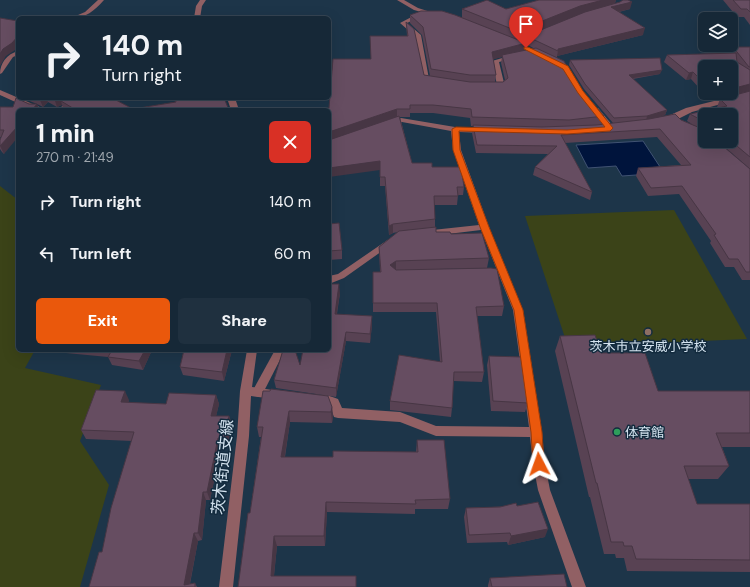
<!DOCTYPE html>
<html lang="en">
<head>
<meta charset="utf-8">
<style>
	body { margin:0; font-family:"DM Sans","Noto Sans JP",sans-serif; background:#1f303f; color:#f1f3f6; height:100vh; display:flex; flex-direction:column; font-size:15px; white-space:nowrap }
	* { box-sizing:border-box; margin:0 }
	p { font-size:13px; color:#9ea6ad }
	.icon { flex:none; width:22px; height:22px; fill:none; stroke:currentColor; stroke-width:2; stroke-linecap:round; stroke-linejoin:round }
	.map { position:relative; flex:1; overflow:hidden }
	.sheet { position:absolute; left:16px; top:108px; width:315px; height:244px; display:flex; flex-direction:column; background:#162837; border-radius:6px; box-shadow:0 4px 16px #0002,0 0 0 1px #354452 }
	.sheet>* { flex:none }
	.hud { position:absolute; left:16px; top:16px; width:315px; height:84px; border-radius:6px; box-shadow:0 4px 16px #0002,0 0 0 1px #354452; background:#162837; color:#f1f3f6; overflow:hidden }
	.controls { position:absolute; left:698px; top:12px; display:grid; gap:8px }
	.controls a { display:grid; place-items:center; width:40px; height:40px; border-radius:6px; background:#162837; box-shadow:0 4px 16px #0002,0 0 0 1px #354452; font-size:20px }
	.pin { position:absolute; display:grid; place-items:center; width:34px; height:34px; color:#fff; margin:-41px -17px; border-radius:50% 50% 50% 0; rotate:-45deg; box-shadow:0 0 4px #0007 }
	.pin .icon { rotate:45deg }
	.me { position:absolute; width:44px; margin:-22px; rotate:356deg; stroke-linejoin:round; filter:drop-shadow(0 0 3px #0008) }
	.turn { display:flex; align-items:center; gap:14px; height:84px; padding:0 20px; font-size:18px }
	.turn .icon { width:52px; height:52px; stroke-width:2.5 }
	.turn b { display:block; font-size:28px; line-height:34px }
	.round { display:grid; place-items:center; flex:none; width:42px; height:42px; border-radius:6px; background:#1f303f }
	.headline { display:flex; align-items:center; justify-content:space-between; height:68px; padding:0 20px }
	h1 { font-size:24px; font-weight:800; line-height:30px }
	.action { display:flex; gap:8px; margin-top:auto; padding:8px 20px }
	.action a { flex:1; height:46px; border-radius:6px; background:#ea580c; color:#fff; font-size:16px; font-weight:800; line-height:46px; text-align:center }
	.action a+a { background:#1f303f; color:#f1f3f6 }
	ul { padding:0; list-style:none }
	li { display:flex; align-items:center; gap:12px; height:52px; padding:0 20px }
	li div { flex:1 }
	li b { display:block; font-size:15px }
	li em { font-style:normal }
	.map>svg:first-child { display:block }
	.green { fill:#3b4318 }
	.water { fill:#00143c; stroke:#405272 }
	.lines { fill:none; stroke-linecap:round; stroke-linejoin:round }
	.lane { fill:#916064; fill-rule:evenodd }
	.street { fill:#916064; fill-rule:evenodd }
	.wall { fill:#584253; fill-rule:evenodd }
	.shaded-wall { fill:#473644 }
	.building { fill:#664d61; stroke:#473644 }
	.route { fill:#ea580c; stroke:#983908 }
	.education-dot { fill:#8d6e63; stroke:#132b3e; stroke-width:1.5 }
	.leisure-dot { fill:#2e9e5b; stroke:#132b3e; stroke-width:1.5 }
	.labels { text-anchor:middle; stroke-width:3; stroke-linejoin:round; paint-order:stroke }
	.poi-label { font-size:13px; fill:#d4e3ef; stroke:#132b3e }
	.near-street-label { font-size:16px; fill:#d4e3ef; stroke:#132b3e }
</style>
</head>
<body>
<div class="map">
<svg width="750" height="587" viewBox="0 0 750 587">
	<rect width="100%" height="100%" fill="#1d3549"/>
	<g class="green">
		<polygon points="0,186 18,200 18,350 35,350 25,368 101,385 80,441 109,485 80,587 0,587"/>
		<polygon points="674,210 747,339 568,347 525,216"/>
	</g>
	<polygon class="water" points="643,141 664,173 622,176 616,166 588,168 576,145"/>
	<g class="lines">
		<polygon class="lane" points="275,350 285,350 262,395 258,397 254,395 252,392"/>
		<g class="street">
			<path d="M98 0H104C94 11 86 18 71 18L85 12Z"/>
			<polygon points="200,0 206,0 202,6 200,18 194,18 196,6"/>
			<polygon points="397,0 404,0 418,8 437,14 434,16 425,13 424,15 407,23 421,35 429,79 434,81 434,83 426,83 422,81 415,36 400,23 421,12 414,10"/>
			<polygon points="536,33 541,34 519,44 514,43"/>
			<path d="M18 51V55L13 57 2 73 0 74C0 63 7 54 18 51Z"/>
			<polygon points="513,55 515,56 515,58 499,62 505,87 501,89 491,89 491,85 497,85 492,61"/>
			<polygon points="0,90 42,108 43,110 33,110 0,95"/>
			<polygon points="750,92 750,96 692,112 678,119 665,121 661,119 686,108"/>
			<polygon points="76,98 85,98 65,110 56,110"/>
			<polygon points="227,98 235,98 239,110 231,110"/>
			<polygon points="592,108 598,108 613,126 613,130 607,130 592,112"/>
			<path d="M401 118 455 127 486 129 490 131 486 133 459 132 461 150 489 227 523 310 542 432 545 464 550 490 586 587H572L538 490 533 464 530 437 436 436 400 422 338 418 334 417 330 406 313 402 311 399 313 396C320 393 331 396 338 399L342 408 400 412 436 426 529 427 513 310 481 230 423 237 418 234 423 231 479 225 453 150 451 131 402 122 388 127 384 125Z"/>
			<polygon points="389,239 392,240 394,242 392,244 344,278 329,284 329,276 338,274"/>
			<polygon points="247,350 257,350 252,387 279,391 281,394 279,397 275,399 251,396 249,436 233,587 219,587 237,436 240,391"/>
		</g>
	</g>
	<g class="wall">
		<path d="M539 0H616L615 3 614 4 630 9 619 12 643 35 557 56V58L578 86 604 116 601 125 613 123 584 89 569 65 570 60 660 74 633 79 667 110 665 115 656 118 681 120 692 124 687 121 690 114 718 108 717 107 720 99 744 93 710 100 691 79 686 80 664 62 667 55 730 53 733 47H750V169L718 141H731L705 115V141L750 169V280H742L734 267H725L710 243 711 241 679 194 648 196 636 176 638 168 681 165 657 137 565 143 592 192 590 200 533 175 535 167 548 154 476 153 472 133 473 126H471L470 118 433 113H410V117H400L412 163 432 167 464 187 463 195H458L457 205H434L435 219V227L436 232 451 234 489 258 487 268 439 269 504 306 502 316H477L484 372 482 382 453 381 452 408 451 417 390 410V401L440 362 436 312H373V272H380L379 247 398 232 393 233 389 235 385 186H380V170L329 108 407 36 406 22 424 75 430 76 422 35 410 23V15L462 17V9H506ZM580 14 526 36 525 43 516 39ZM526 44 535 49 524 51ZM502 57 501 63 505 80 503 82H495L496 75 493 59ZM705 67 731 93H705Z"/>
		<polygon points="723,0 750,0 750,25 744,17 737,17"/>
		<polygon points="22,98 112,98 133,109 175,102 174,98 224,98 229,110 64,110 62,105 57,107 48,102 43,107 37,104 39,110 18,110 4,154 2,152 0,149 0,140 1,137 0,137 0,107 13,107 29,104 37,104"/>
		<polygon points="329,224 342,250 342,259 329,260"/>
		<polygon points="340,293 337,314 372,325 370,343 346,341 336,397 276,388 274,380 300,365"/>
		<polygon points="560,336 601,353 658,391 750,391 750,447 722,447 729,466 718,479 688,479 697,504 750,504 750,572 627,571 624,558 616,558 615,554 604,554 590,497 589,497 555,351"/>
		<polygon points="64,350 152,350 143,370 112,365 108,357 66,353"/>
		<polygon points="184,350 232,350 224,381 183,375 180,367"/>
		<polygon points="489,356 528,403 525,412 491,411 487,365"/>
		<polygon points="270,391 332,407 333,417 332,423 290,422 285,457 333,457 416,452 417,440 450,499 448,509 415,509 415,514 327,512 325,546 277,546 274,576 238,587 250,513 261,437 259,437 257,427"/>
		<polygon points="216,395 219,404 216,416 229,416 232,425 227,447 221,447 210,500 206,500 202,540 198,541 190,584 195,583 197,587 89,587 102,552 132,441 86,439 81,430 129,400 128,403 166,404"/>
		<polygon points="517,506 545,537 508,545 507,542 467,543 464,517 466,508"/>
		<polygon points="490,578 567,587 488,587 488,585"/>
	</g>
	<g class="shaded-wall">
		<polygon points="603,0 616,0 615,3 613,5 578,15 516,39 517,31 580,6"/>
		<polygon points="632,2 630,9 609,14 611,7"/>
		<polygon points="645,28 643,35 557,56 558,51 558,49"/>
		<polygon points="18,36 18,47 15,50 6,56 0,66 0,54 3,49"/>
		<polygon points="526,43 524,52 502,55 502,57 491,60 492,52"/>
		<polygon points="662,70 660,74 627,79 629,75"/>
		<polygon points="693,72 691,79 686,80 689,73"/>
		<polygon points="750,84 750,91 710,100 714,93 731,93 731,89"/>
		<polygon points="39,98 46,98 48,102 43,107"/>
		<polygon points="54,98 73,98 61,101 62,105 57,107"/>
		<polygon points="37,104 39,110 32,110"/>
		<polygon points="397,109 397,117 329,140 329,132"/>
		<polygon points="667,110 665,115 646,121 647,116"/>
		<polygon points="18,126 18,137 4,154 0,146"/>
		<polygon points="380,161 380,170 329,177 329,168"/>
		<polygon points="393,224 393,233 389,235 389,226"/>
		<polygon points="396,261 396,270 390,265"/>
		<polygon points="339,284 340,293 335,323 335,314"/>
		<polygon points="372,316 372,325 370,343 370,334"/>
		<polygon points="346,332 346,341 336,397 336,388"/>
		<polygon points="145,350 152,350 143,370 139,361"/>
		<polygon points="227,350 232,350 224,381 222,372"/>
		<polygon points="125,391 129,400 125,411 121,402"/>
		<polygon points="216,395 219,404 214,425 211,416"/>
		<polygon points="332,407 333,417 332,423 331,412"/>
		<polygon points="289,411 290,422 283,467 281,457"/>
		<polygon points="229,416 232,425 227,447 224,438"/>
		<polygon points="218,438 221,447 210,500 207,492"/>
		<polygon points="203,492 206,500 202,540 198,533"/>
		<polygon points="326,502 327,512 325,546 324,536"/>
		<polygon points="548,529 545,537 508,545 511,536"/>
		<polygon points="194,533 198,541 189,587 184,585"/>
		<polygon points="274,536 277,546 273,584 271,576"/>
	</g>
	<g class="building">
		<polygon points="487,0 506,9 539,0 603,0 580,6 517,31 462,9"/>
		<polygon points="623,0 628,0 632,2 611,7 645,28 558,49 558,51 526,36 585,12 620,2"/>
		<polygon points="733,0 750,0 750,12 747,9 741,9"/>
		<polygon points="421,11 442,11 455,15 526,43 492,52 496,75 470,75 431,69 423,27 410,15"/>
		<polygon points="0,18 18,21 18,36 12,43 3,49 0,54"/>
		<polygon points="406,22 414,29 424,75 470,82 503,82 508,78 502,55 536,48 564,61 578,86 604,116 569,120 472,117 471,109 433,105 410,105 410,109 397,109 329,132 329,110 297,110 298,108 329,108 333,59 371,59 370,36 408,36"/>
		<polygon points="733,47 750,47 750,67 749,67"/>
		<polygon points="736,53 737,62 750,70 750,84 731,89 731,67 705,67 705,84 693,72 689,73 667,55"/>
		<polygon points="660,58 662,70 629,75 667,110 647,116 614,118 585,84 570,60"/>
		<polygon points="750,91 750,157 731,141 731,115 705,115 705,122 690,114 727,106 720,99"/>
		<polygon points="16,98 29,104 37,104 32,110 18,110 18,126 0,146 0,140 4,130 0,130 0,107 13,107"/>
		<polygon points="67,98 112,98 133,109 176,102 175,98 224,98 229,110 76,110 61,101"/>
		<polygon points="675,114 681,120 705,130 705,141 717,141 750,169 750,272 746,272 738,259 729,259 714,235 716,234 682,186 651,188 638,168 691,165 660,129 561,135 592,192 535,167 557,146 477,145 473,125 542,127 596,125 649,119"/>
		<polygon points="399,116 412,163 432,163 432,167 461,167 464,187 457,187 458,196 434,196 435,219 393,224 389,226 385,177 380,177 380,161 329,168 329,140"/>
		<polygon points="339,223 342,250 329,251 329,224"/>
		<polygon points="436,227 436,232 450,232 451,234 482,233 489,258 396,261 390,265 396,270 491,268 497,269 504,306 476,307 484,372 454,372 452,408 390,401 399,355 442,362 437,303 373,303 373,272 381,272 379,247 399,231"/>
		<polygon points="329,284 339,284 335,314 372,316 370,334 346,332 336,388 274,380 283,350 295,350 300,365 303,350 329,350"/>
		<polygon points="595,335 601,353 645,353 658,391 750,391 750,433 716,433 729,466 684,466 697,504 750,504 750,560 636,559 632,546 624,546 623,542 611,542 597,483 596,483 560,336"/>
		<polygon points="112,350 145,350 139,361 108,357"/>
		<polygon points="184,350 227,350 222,372 180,367"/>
		<polygon points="489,356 522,357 528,403 493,401"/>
		<polygon points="271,389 328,396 332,407 331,412 289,411 281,457 333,457 333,451 418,452 417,440 444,440 450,499 415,500 416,504 326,502 324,536 274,536 271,576 356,576 356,587 238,587 248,513 250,513 263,427 257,427 263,391 270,391"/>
		<polygon points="96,390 125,391 121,402 166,404 169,393 216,395 211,416 229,416 224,438 218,438 207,492 203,492 198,533 194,533 184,585 195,583 195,587 89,587 99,552 102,552 111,508 134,432 81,430"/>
		<polygon points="538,502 548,529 511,536 510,533 469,535 466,508 500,507 516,503 517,506"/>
		<polygon points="564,574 567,587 492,587 490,578"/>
	</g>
	<polygon class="route" points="524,47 528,47 568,66 583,91 613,128 610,131 567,134 459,131 460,150 489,227 523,310 542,432 544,464 543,468 539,469 535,468 533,464 531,432 514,310 480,227 453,150 452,129 456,127 567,130 605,127 578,93 563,69 524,49"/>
	<circle class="education-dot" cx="648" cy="332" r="4"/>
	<circle class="leisure-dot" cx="617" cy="432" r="4"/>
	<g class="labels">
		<g class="poi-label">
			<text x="648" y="351">茨木市立安威小学校</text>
			<text x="625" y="437" text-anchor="start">体育館</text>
		</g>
		<g class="near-street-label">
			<text transform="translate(222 467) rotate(-84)" y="6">茨木街道支線</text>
		</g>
	</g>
</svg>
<div class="controls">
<a><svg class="icon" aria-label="layers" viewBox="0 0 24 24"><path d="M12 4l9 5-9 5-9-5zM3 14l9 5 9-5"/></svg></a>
<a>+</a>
<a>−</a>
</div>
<div class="pin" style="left:526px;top:48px;background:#d93025"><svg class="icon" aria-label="arrive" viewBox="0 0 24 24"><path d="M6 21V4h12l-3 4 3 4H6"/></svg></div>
<svg class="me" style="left:539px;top:464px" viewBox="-20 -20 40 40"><path d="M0-17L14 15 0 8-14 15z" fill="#ea580c" stroke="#fff" stroke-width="4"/></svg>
<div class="hud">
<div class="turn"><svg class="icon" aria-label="right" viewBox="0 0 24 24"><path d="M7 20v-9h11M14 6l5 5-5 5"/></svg><div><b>140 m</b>Turn right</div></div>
</div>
<section class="sheet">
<div class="headline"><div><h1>1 min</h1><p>270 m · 21:49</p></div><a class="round" style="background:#d93025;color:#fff"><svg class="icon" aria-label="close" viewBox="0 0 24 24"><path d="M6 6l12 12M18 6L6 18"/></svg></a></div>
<ul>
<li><svg class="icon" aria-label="right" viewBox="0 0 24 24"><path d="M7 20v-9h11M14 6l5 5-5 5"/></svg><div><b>Turn right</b></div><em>140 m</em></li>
<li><svg class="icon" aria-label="left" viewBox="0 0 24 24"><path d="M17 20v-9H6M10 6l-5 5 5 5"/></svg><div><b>Turn left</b></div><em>60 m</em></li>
</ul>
<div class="action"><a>Exit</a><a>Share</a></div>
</section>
</div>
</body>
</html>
